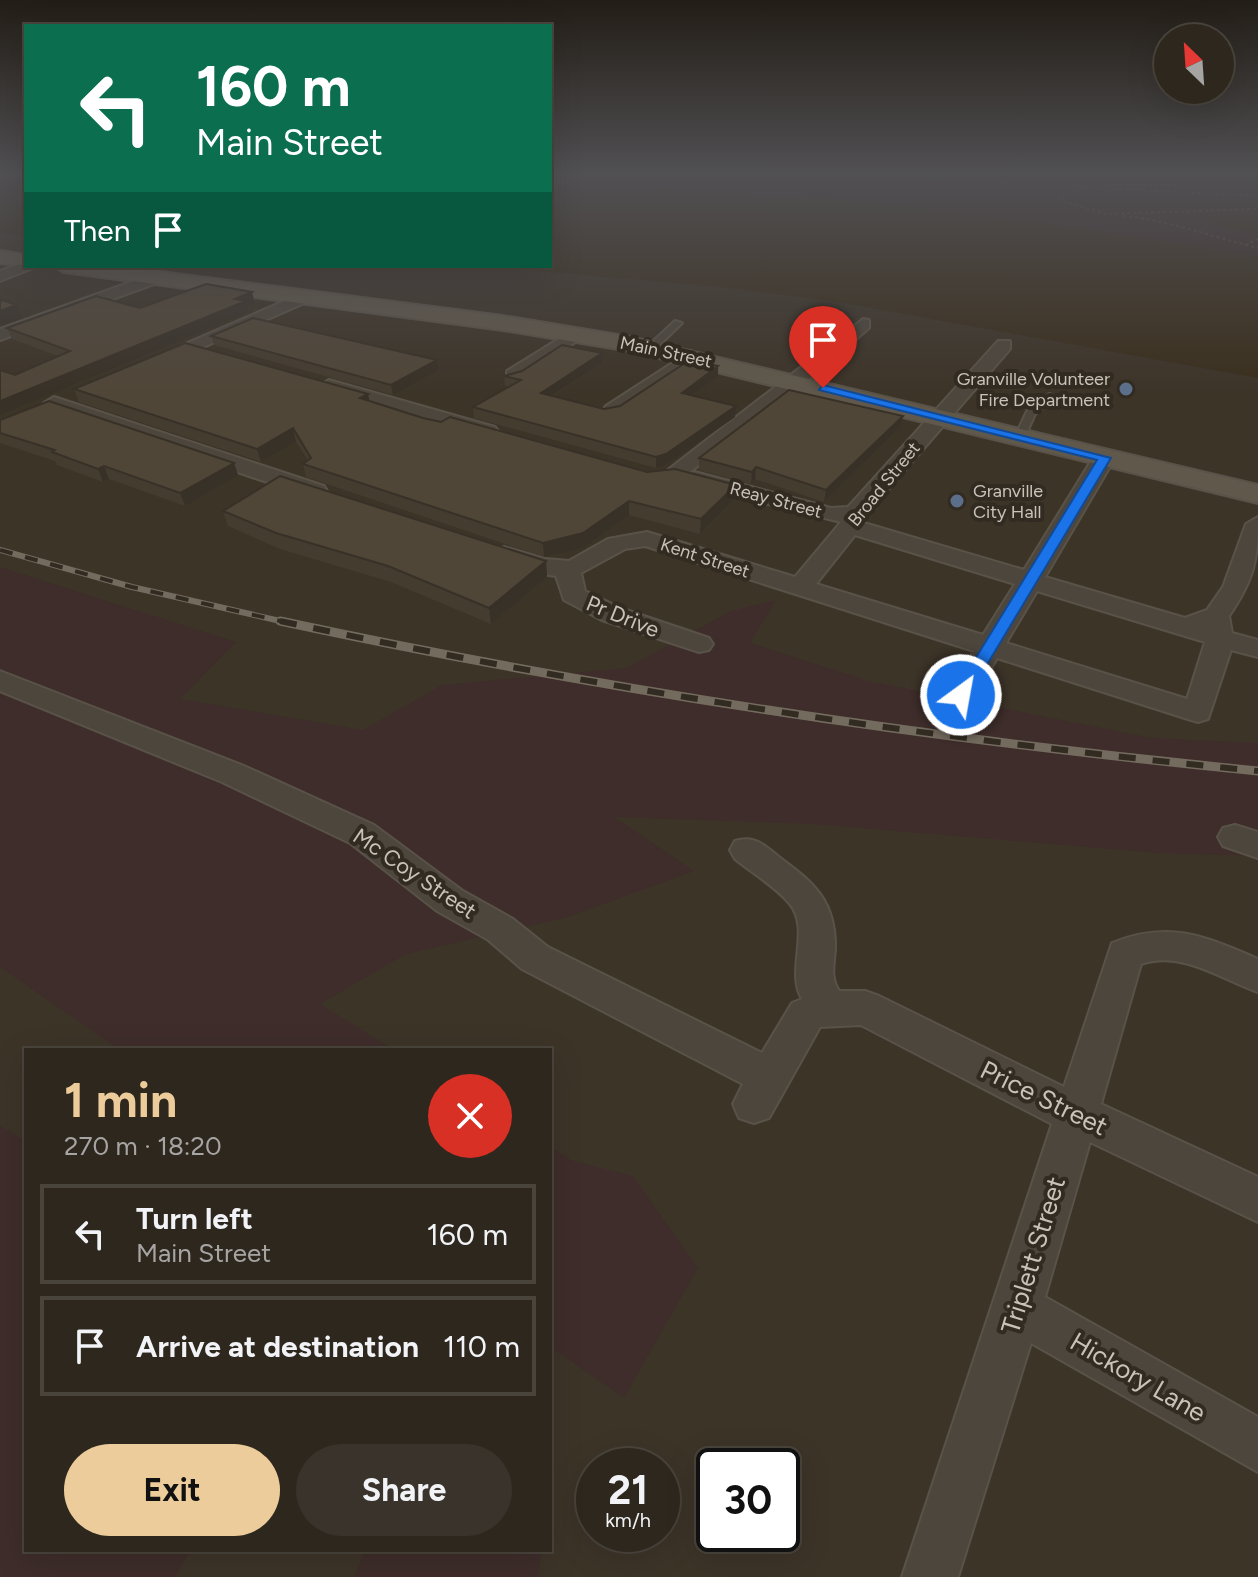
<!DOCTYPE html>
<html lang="en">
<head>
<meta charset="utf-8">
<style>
	body { margin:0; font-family:Figtree,sans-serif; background:#3a332b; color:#f1f3f6; height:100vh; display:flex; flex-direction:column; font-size:30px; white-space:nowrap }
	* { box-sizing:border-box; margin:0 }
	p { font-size:26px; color:#a7a5a4 }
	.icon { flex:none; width:44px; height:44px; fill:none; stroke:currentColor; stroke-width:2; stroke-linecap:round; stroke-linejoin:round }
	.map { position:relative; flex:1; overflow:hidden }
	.details { position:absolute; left:24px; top:1048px; width:528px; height:504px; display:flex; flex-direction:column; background:#2e271e; border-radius:0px; box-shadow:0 8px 32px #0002,0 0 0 2px #49443c }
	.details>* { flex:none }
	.top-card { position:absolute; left:24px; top:24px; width:528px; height:244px; border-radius:0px; box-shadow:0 8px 32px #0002,0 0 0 2px #49443c; background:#0b6e4f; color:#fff; overflow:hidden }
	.needle { width:52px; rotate:335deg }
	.controls { position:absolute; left:1154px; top:24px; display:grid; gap:16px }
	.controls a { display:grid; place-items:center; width:80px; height:80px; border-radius:50%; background:#2e271e; box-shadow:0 8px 32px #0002,0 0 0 2px #49443c; font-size:40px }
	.speed { position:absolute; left:576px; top:1448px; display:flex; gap:16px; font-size:40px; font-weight:700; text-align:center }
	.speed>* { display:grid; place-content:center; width:104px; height:104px; border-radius:50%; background:#2e271e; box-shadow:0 8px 32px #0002,0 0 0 2px #49443c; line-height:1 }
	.speed small { font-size:20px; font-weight:400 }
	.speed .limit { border:4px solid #111; border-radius:12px; background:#fff; color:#111 }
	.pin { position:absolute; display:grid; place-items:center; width:68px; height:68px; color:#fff; margin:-82px -34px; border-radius:50% 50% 50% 0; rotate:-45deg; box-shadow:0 0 8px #0007 }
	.pin .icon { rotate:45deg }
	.me { position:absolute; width:88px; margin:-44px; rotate:32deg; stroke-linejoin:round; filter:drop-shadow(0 0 6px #0008) }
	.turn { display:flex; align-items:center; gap:28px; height:168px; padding:0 40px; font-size:36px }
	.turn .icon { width:104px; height:104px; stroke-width:2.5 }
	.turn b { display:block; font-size:56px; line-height:68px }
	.then { display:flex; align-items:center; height:76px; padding:0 40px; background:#0003; gap:16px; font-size:30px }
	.round { display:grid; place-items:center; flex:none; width:84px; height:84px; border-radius:42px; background:#3a332b }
	.headline { display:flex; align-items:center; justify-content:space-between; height:136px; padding:0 40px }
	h1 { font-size:48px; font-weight:700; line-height:60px; color:#eccc9a }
	.button { display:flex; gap:16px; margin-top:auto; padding:16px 40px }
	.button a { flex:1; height:92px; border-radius:48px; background:#eccc9a; color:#111; font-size:32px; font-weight:700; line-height:92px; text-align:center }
	.button a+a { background:#3a332b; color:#f1f3f6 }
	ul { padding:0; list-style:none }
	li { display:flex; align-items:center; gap:24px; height:100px; margin:0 16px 12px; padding:0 24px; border:4px solid #49443c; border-radius:0px }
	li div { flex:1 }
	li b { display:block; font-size:30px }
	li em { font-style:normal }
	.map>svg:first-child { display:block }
	.green { fill:#3e2d2a }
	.water { fill:#3a2e1c }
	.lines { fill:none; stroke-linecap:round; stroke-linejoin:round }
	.lane-casing { stroke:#595248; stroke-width:4 }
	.street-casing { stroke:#595248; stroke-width:4 }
	.secondary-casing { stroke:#595248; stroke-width:4 }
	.path { stroke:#564543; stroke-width:2; stroke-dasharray:3 3; stroke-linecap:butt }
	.lane { fill:#4d463c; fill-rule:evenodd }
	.street { fill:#4d463c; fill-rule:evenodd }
	.secondary { fill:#60584b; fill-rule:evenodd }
	.rail-far1-casing { stroke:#746b5f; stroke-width:6 }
	.rail-casing { stroke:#746b5f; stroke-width:9 }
	.rail-far1 { stroke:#322b21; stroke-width:4; stroke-dasharray:13; stroke-linecap:butt }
	.rail { stroke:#322b21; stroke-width:6; stroke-dasharray:17; stroke-linecap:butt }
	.wall { fill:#453c30 }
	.shaded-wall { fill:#383127 }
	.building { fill:#504638; stroke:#383127; stroke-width:2 }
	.route { fill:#1a73e8; stroke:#114b97; stroke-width:2 }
	.service-dot { fill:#5c6f8a; stroke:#322b21; stroke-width:3 }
	.labels { text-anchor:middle; stroke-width:8; stroke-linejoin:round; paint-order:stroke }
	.far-street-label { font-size:18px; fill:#c8c2b8; stroke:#322b21 }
	.far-poi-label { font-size:18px; fill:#c8c2b8; stroke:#322b21; text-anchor:end }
	.street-label { font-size:22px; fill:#c8c2b8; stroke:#322b21 }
	.near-street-label { font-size:26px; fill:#c8c2b8; stroke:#322b21 }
</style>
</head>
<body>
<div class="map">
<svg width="1258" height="1577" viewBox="0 0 1258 1577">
	<rect width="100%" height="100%" fill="#3d3428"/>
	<g class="green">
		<polygon points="550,173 1258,173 1258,257 1065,226 792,193 550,181"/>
		<polygon points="0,567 236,642 180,699 363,730 442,685 627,668 731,611 776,600 750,643 869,681 1151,738 1258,743 1258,856 1157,853 814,824 614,817 694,871 568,917 406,954 320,1004 394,1050 120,1050 0,967"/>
		<polygon points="0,1126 26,1141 26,1550 191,1550 175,1577 0,1577"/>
		<polygon points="550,1147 573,1161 633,1176 698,1268 624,1398 550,1347"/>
		<polygon points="365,1550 542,1550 538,1577 354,1577"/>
	</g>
	<g class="water">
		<polygon points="0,173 26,173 26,236 0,233"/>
		<polygon points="550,184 738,193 758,198 845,199 1065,226 1258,257 1258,378 832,301 720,287 482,266 550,266"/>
		<polygon points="1220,215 1258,216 1258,234 1228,229 1204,218"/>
	</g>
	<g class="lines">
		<defs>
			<g id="lane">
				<polygon points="675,321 682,323 654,350 648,350 648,346"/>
				<polygon points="1049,394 1057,396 1035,414 1024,439 1016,439 1015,437 1027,411"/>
			</g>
			<g id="street">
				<polygon points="26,262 26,266 38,266 0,281 0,271"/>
				<polygon points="156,273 162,275 162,281 0,340 0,329"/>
				<polygon points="303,293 311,298 309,301 162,365 148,365 146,361"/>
				<path d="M863 319 869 320V328L762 419 687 474 695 472 831 508 848 507 998 341H1010V349L866 515 864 523 1024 570 1096 453H1112L1115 458 1045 577 1185 618 1207 610 1223 587 1246 524 1258 517C1258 561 1254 579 1229 616L1232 633 1258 640V657L1231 650 1208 719 1198 722 1188 719 997 658 971 702H951L946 695 974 651 645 546 625 549 581 573 585 591 620 608 709 638 713 644 709 650 699 652 602 620 564 600 556 576C538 574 503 569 492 554L504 547 545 559 569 561 608 539 647 532 795 577 841 522 687 484 684 479 687 475 675 480 664 473ZM855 535 1015 584 983 635 816 584ZM1037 591 1205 642 1187 699 1006 643Z"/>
				<polygon points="575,329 581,330 581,338 521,379 507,379 507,371"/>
				<polygon points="691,351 700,357 697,361 620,414 606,414 603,410 606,406"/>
				<polygon points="329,380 495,427 498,431 488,437 322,390 319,386"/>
				<polygon points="54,397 324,486 327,491 316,498 308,496 47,407 44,403"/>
				<path d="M0 671 244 766 374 825 463 891 513 919 548 947 762 1053 792 1003 802 999C785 971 812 929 789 903 775 886 752 873 735 859L730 850 735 841C755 835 764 845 779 857 814 883 836 901 835 949 834 965 830 977 839 991H865L879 996 1064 1087 1112 943C1169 920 1204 936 1258 959V992C1221 979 1182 950 1141 964L1101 1104 1258 1177V1222L1090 1142 1045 1297 1258 1417V1472L1031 1343 958 1577H902L1052 1124 861 1025 820 1027 769 1118 754 1123 739 1118 733 1104 743 1084 522 969 487 939 437 911 350 843 222 782 0 691Z"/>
				<polygon points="1235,825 1258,832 1258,858 1223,846 1218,837 1223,828"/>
			</g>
			<g id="secondary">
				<polygon points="0,251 26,255 26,266 31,266 0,263"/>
				<polygon points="53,266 114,266 503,316 630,337 1258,485 1258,503 630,351 503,330 64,272"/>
			</g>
		</defs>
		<use href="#lane" class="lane-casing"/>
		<use href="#street" class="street-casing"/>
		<use href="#secondary" class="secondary-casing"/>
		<g class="path">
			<polyline points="802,173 1258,196"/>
			<polyline points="1051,173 1109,183"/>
			<polyline points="1107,185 1229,184 1258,188"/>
			<polyline points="1082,188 1062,194 1061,201 1107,214 1258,209"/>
			<path d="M1123 216C1169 220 1212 237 1258 248"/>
			<polyline points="1245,245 1258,239"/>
		</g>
		<use href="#lane" class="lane"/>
		<use href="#street" class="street"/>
		<use href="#secondary" class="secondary"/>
		<defs>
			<polyline id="rail-far1" points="0,550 132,587 289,623"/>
			<path id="rail" d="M280 621C603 690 929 739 1258 771"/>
		</defs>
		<use href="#rail-far1" class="rail-far1-casing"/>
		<use href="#rail" class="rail-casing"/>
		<use href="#rail-far1" class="rail-far1"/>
		<use href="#rail" class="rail"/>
	</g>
	<g class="wall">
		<polygon points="255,303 247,306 249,312 15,375 58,356 12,339 7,328 140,308"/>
		<polygon points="211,336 437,360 439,370 393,395 214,345"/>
		<polygon points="602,353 602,363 553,396 604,409 620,406 718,376 692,395 735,417 666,465 656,468 474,418 473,407 509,387 505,386 504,376"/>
		<polygon points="74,389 370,401 423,418 735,499 700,534 629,515 584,548 544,557 306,477 303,464 308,460 296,442 261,462 79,402"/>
		<polygon points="0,420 234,463 238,475 185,506 109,479 103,482 57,465 55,461 0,443"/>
		<polygon points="900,427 824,502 755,479 751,484 699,470 699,458"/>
		<polygon points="223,511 546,561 547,577 491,624 391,582 280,549 228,526"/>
	</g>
	<g class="shaded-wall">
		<polygon points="252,292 255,303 247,306 249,312 0,415 0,401"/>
		<polygon points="16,305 22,318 0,326 0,311"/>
		<polygon points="602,353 602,363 541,403 541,393"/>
		<polygon points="437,360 439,370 393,395 391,385"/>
		<polygon points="718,366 718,376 681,403 682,393"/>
		<polygon points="368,394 371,407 360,398"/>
		<polygon points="736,406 735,417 666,465 656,468 656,457"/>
		<polygon points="903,416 900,427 824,502 826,490"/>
		<polygon points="293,428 296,442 261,462 257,449"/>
		<polygon points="234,463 238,475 185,506 180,493"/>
		<polygon points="104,466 109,479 103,482 98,469"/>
		<polygon points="756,467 755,479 751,484 752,472"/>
		<polygon points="736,485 735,499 700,534 701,519"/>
		<polygon points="629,501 629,515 584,548 544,557 543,543"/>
		<polygon points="546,561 547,577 491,624 489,608"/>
	</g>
	<g class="building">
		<polygon points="206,284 252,292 235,299 246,301 0,401 0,370 15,375 70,351 7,328 96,296 140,308"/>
		<polygon points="3,300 16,305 0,311 0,302"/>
		<polygon points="253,318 437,360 391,385 211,336"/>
		<polygon points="185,343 368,394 360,398 423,418 441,422 450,417 647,472 675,469 736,485 701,519 629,501 583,533 543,543 303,464 311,458 293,428 257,449 74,389"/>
		<polygon points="562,345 602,353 541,393 604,409 620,406 691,359 718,366 682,393 736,406 666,454 656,457 473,407 521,380 504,376 522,371"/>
		<polygon points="789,390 903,416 826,490 756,467 752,472 699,458"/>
		<polygon points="49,401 234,463 180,493 104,466 98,469 52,452 55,450 0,433 0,420"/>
		<polygon points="280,476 546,561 489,608 388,566 276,533 223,511"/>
	</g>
	<linearGradient id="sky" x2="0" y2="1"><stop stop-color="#221d16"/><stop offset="0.44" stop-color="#515053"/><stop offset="1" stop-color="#515053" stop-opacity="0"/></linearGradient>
	<rect width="1258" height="394" fill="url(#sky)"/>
	<polygon class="route" points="823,385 1111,458 967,698 955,698 953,695 1097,460 819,390"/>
	<g class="service-dot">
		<circle cx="1126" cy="389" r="8"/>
		<circle cx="957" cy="501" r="8"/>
	</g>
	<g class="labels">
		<g class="far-street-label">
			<text transform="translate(666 352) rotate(12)" y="6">Main Street</text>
			<text transform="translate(884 484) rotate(-51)" y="6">Broad Street</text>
			<text transform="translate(776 500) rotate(15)" y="6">Reay Street</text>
			<text transform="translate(705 558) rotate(18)" y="6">Kent Street</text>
		</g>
		<g class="far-poi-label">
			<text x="1110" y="385">Granville Volunteer<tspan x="1110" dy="21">Fire Department</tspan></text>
			<text x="973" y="497" text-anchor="start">Granville<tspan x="973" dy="21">City Hall</tspan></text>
		</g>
		<g class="street-label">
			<text transform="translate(623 616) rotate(22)" y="8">Pr Drive</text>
			<text transform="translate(415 873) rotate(34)" y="8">Mc Coy Street</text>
		</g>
		<g class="near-street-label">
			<text transform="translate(1044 1098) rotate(26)" y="9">Price Street</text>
			<text transform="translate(1033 1255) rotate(-73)" y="9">Triplett Street</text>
			<text transform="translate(1138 1377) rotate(30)" y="9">Hickory Lane</text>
		</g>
	</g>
</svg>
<div class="controls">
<a><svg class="needle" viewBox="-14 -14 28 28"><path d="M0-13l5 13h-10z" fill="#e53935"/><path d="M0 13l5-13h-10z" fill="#a7a5a4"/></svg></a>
</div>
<div class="speed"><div>21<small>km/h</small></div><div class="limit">30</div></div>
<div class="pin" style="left:823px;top:388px;background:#d93025"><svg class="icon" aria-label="arrive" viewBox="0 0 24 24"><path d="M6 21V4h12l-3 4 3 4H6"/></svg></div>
<svg class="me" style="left:961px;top:695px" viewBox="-20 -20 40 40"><circle r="17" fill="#1a73e8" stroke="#fff" stroke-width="3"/><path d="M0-11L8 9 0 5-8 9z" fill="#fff"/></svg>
<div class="top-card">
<div class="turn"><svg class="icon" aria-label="left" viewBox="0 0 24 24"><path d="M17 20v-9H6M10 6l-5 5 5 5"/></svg><div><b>160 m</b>Main Street</div></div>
<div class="then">Then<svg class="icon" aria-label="arrive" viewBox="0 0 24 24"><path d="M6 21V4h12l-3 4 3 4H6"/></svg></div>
</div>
<section class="details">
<div class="headline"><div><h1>1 min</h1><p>270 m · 18:20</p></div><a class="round" style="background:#d93025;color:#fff"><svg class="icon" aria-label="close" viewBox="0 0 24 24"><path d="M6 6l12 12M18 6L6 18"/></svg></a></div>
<ul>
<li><svg class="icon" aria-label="left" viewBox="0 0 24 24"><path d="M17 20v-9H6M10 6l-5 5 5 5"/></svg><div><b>Turn left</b><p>Main Street</p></div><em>160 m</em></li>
<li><svg class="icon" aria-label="arrive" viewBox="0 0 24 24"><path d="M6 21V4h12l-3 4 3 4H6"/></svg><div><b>Arrive at destination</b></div><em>110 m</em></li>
</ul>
<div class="button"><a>Exit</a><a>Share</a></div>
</section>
</div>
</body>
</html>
